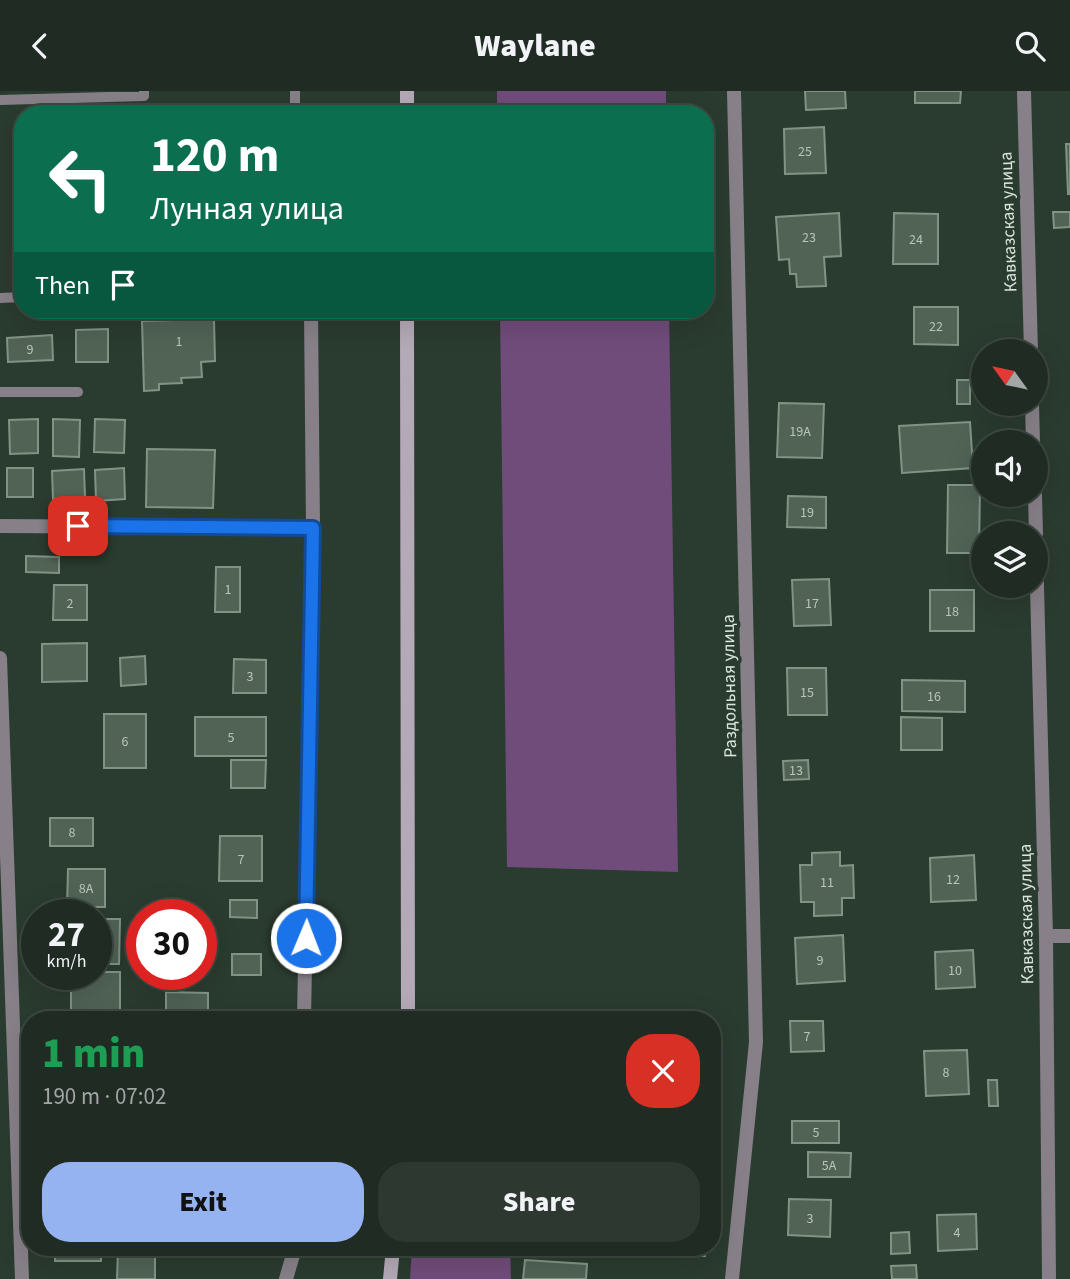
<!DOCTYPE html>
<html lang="en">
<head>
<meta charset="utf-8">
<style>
	body { margin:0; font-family:"Source Sans 3",sans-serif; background:#2d3830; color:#f1f3f6; height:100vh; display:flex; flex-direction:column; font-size:26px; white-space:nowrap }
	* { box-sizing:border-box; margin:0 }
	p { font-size:23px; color:#a2a7a6 }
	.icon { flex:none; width:38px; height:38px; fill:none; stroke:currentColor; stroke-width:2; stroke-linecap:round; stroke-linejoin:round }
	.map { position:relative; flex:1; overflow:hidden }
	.sheet { position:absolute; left:21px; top:920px; width:700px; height:245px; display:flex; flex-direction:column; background:#202c23; border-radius:28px; box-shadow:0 7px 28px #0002,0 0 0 2px #3d4841 }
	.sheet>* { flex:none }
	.banner { position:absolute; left:14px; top:14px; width:700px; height:214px; border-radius:28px; box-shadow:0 7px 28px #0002,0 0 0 2px #3d4841; background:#0b6e4f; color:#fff; overflow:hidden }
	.needle { width:46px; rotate:303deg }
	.buttons { position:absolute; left:971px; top:248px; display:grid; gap:14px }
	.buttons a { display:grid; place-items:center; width:77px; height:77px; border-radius:50%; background:#202c23; box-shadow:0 7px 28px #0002,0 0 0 2px #3d4841; font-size:35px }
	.speed { position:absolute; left:21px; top:808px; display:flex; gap:14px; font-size:35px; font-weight:700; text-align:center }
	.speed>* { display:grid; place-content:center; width:91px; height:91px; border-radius:50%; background:#202c23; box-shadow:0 7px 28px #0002,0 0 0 2px #3d4841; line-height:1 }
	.speed small { font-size:18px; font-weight:400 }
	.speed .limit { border:10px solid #d22; background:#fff; color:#111 }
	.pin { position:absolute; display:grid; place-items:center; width:60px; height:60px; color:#fff; margin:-30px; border-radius:14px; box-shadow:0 4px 10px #0006 }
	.me { position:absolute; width:77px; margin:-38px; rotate:1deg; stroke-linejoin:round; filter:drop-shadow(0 0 5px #0008) }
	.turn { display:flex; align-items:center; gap:24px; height:147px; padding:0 21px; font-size:32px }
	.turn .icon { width:91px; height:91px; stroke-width:2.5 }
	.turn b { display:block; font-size:49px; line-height:60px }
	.then { display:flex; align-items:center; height:66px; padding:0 21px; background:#0003; gap:14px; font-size:26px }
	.round { display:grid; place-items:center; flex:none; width:74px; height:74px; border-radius:28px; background:#2d3830 }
	.overview { display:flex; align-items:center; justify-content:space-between; height:119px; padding:0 21px }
	h1 { font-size:42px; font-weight:800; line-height:52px; color:#1e9e55 }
	.action { display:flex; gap:14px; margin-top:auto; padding:14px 21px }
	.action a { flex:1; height:80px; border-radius:28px; background:#95b2f1; color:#111; font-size:28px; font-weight:800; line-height:80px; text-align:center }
	.action a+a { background:#2d3830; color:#f1f3f6 }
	header { display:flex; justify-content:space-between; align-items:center; height:91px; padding:0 21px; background:#202c23; font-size:32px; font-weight:800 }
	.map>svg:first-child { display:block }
	.green { fill:#704c7a }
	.building { fill:#506355; stroke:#809485; stroke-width:2 }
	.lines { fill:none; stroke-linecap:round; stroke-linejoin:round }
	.lane { stroke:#878088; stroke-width:10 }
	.street { stroke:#878088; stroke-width:14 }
	.secondary { stroke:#b4a9b6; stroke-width:14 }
	.route-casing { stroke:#114b97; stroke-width:18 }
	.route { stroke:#1a73e8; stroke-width:12 }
	.labels { text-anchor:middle; stroke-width:7; stroke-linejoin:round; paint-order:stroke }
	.number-label { font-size:14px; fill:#b8c4bb }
	.street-label { font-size:18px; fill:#dae5dd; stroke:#2a3b2f }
</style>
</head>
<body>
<header><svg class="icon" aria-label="back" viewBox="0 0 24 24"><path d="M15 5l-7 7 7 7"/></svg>Waylane<svg class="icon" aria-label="search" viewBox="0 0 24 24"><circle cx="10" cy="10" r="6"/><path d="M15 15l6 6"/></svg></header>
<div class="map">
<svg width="1070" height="1188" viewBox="0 0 1070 1188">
	<rect width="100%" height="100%" fill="#2a3b2f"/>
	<g class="green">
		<rect x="497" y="0" width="169" height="23"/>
		<polygon points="500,219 669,219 678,781 507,776"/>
		<polygon points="412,1157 510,1157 511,1188 410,1188"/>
	</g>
	<g class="building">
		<polygon points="805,0 845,0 846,17 806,19"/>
		<polygon points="915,0 961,0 960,12 915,12"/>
		<polygon points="824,36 826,82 785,83 784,38"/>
		<polygon points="1066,53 1070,53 1070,103 1068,103"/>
		<polygon points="1053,121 1070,121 1070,136 1054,137"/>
		<polygon points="839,122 841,165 824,166 826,195 797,196 796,183 790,183 789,168 779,169 776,126"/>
		<polygon points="894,122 938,123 938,173 893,173"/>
		<polygon points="914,216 958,216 958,254 914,253"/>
		<polygon points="214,228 215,270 201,271 202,286 181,287 182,292 159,293 159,299 144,300 142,230"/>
		<polygon points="108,238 108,271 76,271 76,239"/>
		<polygon points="52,244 53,269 8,271 7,247"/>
		<rect x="957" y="289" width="13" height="24"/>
		<polygon points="779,312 824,313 822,367 777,366"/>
		<polygon points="38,328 38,362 10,363 9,329"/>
		<polygon points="53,328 80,329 79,366 53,365"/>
		<polygon points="95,328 125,329 124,362 94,361"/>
		<polygon points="970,331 973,377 902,382 899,335"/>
		<polygon points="147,358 215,359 213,417 146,416"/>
		<rect x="7" y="377" width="26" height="29"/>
		<polygon points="124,377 125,408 96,410 95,379"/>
		<polygon points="84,378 85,406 53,408 52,380"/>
		<polygon points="948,394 980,394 979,462 947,462"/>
		<polygon points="788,405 826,406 826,437 787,436"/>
		<polygon points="26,465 59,466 59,482 26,481"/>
		<polygon points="216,476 240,476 240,521 215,521"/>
		<polygon points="829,488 831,534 794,535 792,489"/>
		<polygon points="54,494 87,494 87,529 53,529"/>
		<rect x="930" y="499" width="44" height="41"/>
		<polygon points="87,552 87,590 42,591 42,553"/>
		<polygon points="145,565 146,593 121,595 120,567"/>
		<polygon points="234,568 266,569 266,602 233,602"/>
		<polygon points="787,577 826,577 827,624 788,624"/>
		<polygon points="902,589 965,590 965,621 902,620"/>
		<rect x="104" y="623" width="42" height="54"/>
		<rect x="195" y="626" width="71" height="39"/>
		<polygon points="901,626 942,627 942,659 901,659"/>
		<polygon points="231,669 266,669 265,697 231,697"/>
		<polygon points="808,669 809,688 784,689 783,670"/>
		<rect x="50" y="727" width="43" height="28"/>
		<polygon points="220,745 262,745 262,790 219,790"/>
		<polygon points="840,761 840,775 853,774 854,807 842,807 842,824 814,825 814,811 801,811 800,774 812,774 812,762"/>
		<polygon points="974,764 976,809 931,811 930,767"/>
		<polygon points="68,778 105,778 105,816 67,816"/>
		<polygon points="230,809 257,809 257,827 230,826"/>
		<polygon points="96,828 120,828 119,873 96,873"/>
		<polygon points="843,844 845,890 797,893 795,847"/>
		<polygon points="973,859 975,896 936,898 935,861"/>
		<rect x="232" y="863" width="29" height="21"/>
		<polygon points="96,881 120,881 120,924 71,924 71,884 96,884"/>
		<polygon points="166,901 208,902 208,929 166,929"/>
		<polygon points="790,930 823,930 824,960 791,961"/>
		<polygon points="967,959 969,1003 926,1005 924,960"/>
		<polygon points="988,989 997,989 998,1015 989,1015"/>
		<rect x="792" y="1030" width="47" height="22"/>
		<polygon points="808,1061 851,1062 850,1086 808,1086"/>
		<polygon points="789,1108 831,1109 830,1146 788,1144"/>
		<polygon points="976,1123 977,1158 938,1160 937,1124"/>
		<polygon points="909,1141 910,1162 891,1163 891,1142"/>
		<rect x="55" y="1157" width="46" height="13"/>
		<polygon points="118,1157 155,1157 155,1188 117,1188"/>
		<polygon points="517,1157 646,1157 645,1165 517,1159"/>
		<polygon points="653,1157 705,1157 705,1165 653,1163"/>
		<polygon points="525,1169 587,1173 586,1188 523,1188"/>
		<polygon points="916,1174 917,1188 892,1188 891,1175"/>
	</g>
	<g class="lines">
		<g class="lane">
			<polyline points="295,0 295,23"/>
			<polyline points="0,9 144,5 144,0"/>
			<polyline points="0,207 23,206"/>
			<polyline points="0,301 78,301"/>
		</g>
		<g class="street">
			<polyline points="1024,0 1031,261"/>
			<polyline points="1032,313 1033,352"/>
			<polyline points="1035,404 1036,443"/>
			<polyline points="0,435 313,437"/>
			<polyline points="1036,457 1046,845 1049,1188"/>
			<polyline points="0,567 22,1188"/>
			<polyline points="1046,845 1070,845"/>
			<polyline points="304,929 313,437 311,219"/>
			<polyline points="286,1188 295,1157"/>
			<polyline points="732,1188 756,951 734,0"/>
		</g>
		<g class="secondary">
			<polyline points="407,0 407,23"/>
			<polyline points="407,219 408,929"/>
			<polyline points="390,1188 393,1157"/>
		</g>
	</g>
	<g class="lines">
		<defs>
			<polyline id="route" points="78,435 313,437 306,847"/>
		</defs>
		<use href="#route" class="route-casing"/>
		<use href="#route" class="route"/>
	</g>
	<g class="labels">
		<g class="number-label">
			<text x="805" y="65">25</text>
			<text x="809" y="151">23</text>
			<text x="916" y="153">24</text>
			<text x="936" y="240">22</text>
			<text x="179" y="255">1</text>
			<text x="30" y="263">9</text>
			<text x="800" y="345">19А</text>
			<text x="807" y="426">19</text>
			<text x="228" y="503">1</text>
			<text x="70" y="517">2</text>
			<text x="812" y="517">17</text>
			<text x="952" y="525">18</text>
			<text x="250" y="590">3</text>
			<text x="807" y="606">15</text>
			<text x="934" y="610">16</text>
			<text x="231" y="651">5</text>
			<text x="125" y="655">6</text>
			<text x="796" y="684">13</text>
			<text x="72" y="746">8</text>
			<text x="241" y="773">7</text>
			<text x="953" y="793">12</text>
			<text x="827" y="796">11</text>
			<text x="86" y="802">8А</text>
			<text x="820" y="874">9</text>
			<text x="955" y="884">10</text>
			<text x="807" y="950">7</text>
			<text x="946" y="986">8</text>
			<text x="816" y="1046">5</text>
			<text x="829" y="1079">5А</text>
			<text x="810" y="1132">3</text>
			<text x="957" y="1146">4</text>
		</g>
		<g class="street-label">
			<text transform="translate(1008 131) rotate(-92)" y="6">Кавказская улица</text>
			<text transform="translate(729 595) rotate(-91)" y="6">Раздольная улица</text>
			<text transform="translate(1026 823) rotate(-91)" y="6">Кавказская улица</text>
		</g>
	</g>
</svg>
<div class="buttons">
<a><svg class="needle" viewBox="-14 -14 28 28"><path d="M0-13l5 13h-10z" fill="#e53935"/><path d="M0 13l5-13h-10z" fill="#a2a7a6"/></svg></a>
<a><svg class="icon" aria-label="sound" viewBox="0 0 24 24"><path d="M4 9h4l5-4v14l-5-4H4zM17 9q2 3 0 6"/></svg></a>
<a><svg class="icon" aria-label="layers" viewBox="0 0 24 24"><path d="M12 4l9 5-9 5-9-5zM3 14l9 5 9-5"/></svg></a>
</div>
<div class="speed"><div>27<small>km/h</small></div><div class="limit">30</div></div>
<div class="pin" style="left:78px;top:435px;background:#d93025"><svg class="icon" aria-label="arrive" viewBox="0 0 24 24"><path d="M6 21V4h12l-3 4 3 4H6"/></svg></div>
<svg class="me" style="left:306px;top:847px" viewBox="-20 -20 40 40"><circle r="17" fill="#1a73e8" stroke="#fff" stroke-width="3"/><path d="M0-11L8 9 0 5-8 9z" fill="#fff"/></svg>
<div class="banner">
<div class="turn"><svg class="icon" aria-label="left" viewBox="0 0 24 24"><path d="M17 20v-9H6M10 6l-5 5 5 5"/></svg><div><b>120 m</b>Лунная улица</div></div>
<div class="then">Then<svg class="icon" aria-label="arrive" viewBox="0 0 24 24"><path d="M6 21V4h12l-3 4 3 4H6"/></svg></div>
</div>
<section class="sheet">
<div class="overview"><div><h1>1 min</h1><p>190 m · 07:02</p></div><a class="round" style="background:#d93025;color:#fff"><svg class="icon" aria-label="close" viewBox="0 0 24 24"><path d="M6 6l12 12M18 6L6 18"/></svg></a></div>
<div class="action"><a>Exit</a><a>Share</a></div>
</section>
</div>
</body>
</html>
